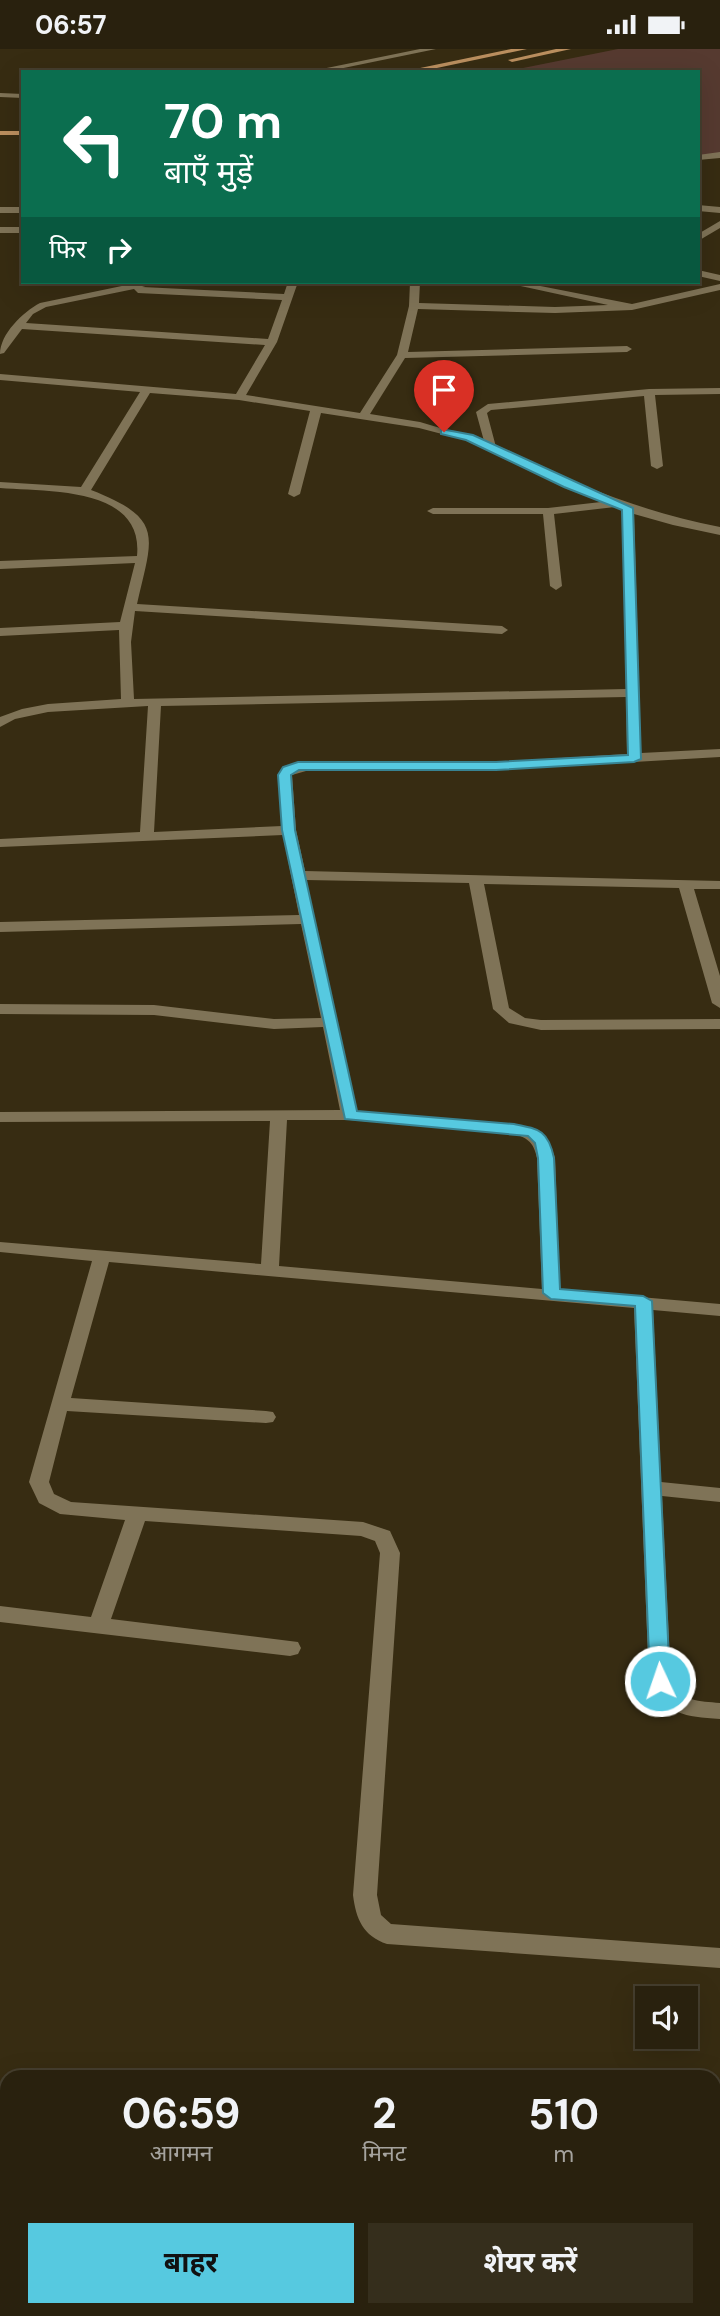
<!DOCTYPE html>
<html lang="hi">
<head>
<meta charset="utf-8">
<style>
	body { margin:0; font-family:"DM Sans","Noto Sans Devanagari",sans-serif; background:#352e1c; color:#f1f3f6; height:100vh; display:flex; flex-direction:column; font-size:26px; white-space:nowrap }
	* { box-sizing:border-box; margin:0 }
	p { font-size:23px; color:#a5a39e }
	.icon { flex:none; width:38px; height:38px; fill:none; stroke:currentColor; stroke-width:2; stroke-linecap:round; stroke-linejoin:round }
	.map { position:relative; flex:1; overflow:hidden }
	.sheet { position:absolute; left:0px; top:2021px; width:721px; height:247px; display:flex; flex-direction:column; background:#29210e; border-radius:21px 21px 0 0; box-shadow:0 7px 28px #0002,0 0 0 2px #453e2e }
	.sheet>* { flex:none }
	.guide { position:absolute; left:21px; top:21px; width:679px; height:214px; border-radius:0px; box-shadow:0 7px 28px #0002,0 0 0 2px #453e2e; background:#0b6e4f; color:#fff; overflow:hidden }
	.controls { position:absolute; left:635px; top:1937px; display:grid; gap:14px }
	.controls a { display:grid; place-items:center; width:63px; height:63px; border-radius:0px; background:#29210e; box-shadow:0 7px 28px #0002,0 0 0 2px #453e2e; font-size:35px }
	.pin { position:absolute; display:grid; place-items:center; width:60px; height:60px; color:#fff; margin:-72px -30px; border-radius:50% 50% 50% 0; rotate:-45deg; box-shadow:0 0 7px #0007 }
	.pin .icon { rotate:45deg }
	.me { position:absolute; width:77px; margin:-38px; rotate:357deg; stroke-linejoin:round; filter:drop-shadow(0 0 5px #0008) }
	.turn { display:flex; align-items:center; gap:24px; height:147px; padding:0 28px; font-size:32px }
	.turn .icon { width:91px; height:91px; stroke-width:2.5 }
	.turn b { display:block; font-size:49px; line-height:60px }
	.then { display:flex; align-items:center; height:66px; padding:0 28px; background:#0003; gap:14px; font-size:26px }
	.eta { display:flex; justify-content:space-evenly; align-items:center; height:119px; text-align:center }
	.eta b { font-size:42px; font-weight:700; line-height:49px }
	.primary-button { display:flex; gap:14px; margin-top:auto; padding:14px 28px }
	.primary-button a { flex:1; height:80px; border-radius:0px; background:#56c9e0; color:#111; font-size:28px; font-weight:700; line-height:80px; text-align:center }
	.primary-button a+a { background:#352e1c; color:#f1f3f6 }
	.status { display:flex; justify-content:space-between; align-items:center; height:49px; padding:0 35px; background:#29210e; direction:ltr }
	.status svg { height:19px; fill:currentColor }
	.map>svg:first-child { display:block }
	.green { fill:#563a30 }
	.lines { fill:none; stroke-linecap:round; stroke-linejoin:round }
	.minor { fill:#7f7357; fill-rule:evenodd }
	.major { fill:#bb8f5f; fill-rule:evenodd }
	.rail { stroke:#a49c87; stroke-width:7; stroke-dasharray:19 10; stroke-linecap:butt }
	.route { fill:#56c9e0; stroke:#388392; stroke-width:2 }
</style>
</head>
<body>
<div class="status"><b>06:57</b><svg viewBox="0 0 49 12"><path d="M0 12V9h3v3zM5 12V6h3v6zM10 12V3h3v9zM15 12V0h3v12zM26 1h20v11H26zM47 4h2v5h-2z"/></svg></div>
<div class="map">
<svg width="720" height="2267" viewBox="0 0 720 2267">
	<rect width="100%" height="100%" fill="#372c12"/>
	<polygon class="green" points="618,0 720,0 720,105 698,109 698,23 503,23"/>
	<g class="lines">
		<g class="minor">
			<polygon points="420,0 436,0 324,23 307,23"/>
			<polygon points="0,44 23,45 23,49 0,48"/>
			<polygon points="720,103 720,109 698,111 698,106"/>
			<polygon points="698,156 720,158 720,164 698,162"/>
			<rect x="0" y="158" width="23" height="6"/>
			<polygon points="720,172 720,179 698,192 698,185"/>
			<rect x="0" y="178" width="23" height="6"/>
			<polygon points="698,221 720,226 720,232 698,227"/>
			<path d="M141 233H159L142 238 284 245 288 233H298L277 293 246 346 360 364 397 306 409 257 410 233H420L419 254 555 258 608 256 502 233H520L632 255 720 235V241L632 261 555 264 418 260 408 303 627 297 632 300 627 303 405 309 370 365 420 373 484 392 476 363 488 355 649 340 720 339V345L655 346 663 417 657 420 651 417 644 347 491 361 487 364 496 398C569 432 640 463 720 478V486L673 476 634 465 641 704 720 700V708L496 721 313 720 292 726 296 781 305 822 720 832V840H694L720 927V959L712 954 679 839 484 835 509 959 525 969 541 971 720 970V980L541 981 509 974 493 960 469 834 306 831 357 1062 514 1075C536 1080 549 1086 555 1109L560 1241 720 1255V1267L653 1261 661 1433 720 1439V1453L662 1447 671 1632C682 1653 699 1652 720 1654V1670C684 1667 667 1667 649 1632L634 1259 109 1213 71 1349 266 1362 273 1363 276 1368 273 1373 266 1374 67 1362 49 1433 54 1445 71 1453 363 1473 390 1482 400 1504 377 1846 381 1866 391 1875 720 1899V1919L387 1895C363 1887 356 1870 353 1846L380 1504 375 1492 361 1487 145 1472 111 1570 298 1593 301 1599 298 1605 290 1607 0 1573V1557L91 1568 125 1471 60 1465 39 1454 29 1433 92 1212 0 1203V1193L261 1215 270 1072 0 1073V1063L340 1061 323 978 274 980 154 966 0 965V955L154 956 274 970 321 969 301 875 0 883V873L299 866 283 786 0 798V790L140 783 148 657 48 663 15 670 0 678V668L22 660 48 655 121 650 119 581 0 587V579L120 573 135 514 0 520V512L137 507C144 437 47 443 0 439V433L81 438 140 343 0 331V325L236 345 265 296 22 280 4 304 0 305C0 285 23 263 40 254ZM134 240 138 244 282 251 268 290 26 274 33 265 46 258ZM150 344 239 351 310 362 288 445 294 448 300 445 321 364 419 379 465 391 564 438 601 453 548 459H433L427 462 433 465H543L550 537 556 541 562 537 554 465 615 458 622 461 626 640 134 650 131 593 135 562 502 585 508 581 502 577 137 555C152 488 166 470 91 441ZM626 648 627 705 496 713 313 712 283 718 278 726 282 777 154 783 161 657ZM287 1071H350L514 1085C529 1089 534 1095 537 1109L542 1240 279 1217Z"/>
		</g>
		<g class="major">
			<polygon points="511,0 527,0 418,23 401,23"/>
			<polygon points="556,0 571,0 512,13 508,11"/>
			<rect x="0" y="82" width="23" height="4"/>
		</g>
		<g class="rail">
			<polyline points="0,2079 7,2086"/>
			<polyline points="184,2261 190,2267"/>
		</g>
	</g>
	<path class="route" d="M441 380 473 386 633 459 641 710 634 713 496 721H299L291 726 295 781 357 1062 514 1075C539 1080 548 1081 554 1109L560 1240 643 1247 652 1252 670 1632 667 1638 660 1640 653 1638 650 1632 635 1257 551 1250 543 1244 538 1109 535 1094 528 1087 345 1070 282 781 278 726 283 718 298 713H496L628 706 622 461 564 438 466 391 441 385Z"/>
</svg>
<div class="controls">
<a><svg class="icon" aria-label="sound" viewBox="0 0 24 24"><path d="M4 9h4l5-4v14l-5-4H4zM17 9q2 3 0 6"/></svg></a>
</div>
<div class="pin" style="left:444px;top:383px;background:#d93025"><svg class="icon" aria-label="arrive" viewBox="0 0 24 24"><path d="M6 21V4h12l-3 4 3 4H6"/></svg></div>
<svg class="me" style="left:660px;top:1632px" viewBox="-20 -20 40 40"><circle r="17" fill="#56c9e0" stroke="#fff" stroke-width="3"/><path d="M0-11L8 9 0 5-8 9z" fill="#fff"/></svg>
<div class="guide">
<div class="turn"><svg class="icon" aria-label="left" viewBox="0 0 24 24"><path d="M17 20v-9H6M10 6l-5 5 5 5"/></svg><div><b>70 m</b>बाएँ मुड़ें</div></div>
<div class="then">फिर<svg class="icon" aria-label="right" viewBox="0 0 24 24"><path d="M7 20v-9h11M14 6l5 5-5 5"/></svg></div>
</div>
<section class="sheet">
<div class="eta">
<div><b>06:59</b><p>आगमन</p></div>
<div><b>2</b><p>मिनट</p></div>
<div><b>510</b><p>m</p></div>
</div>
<div class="primary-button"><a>बाहर</a><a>शेयर करें</a></div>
</section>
</div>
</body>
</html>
